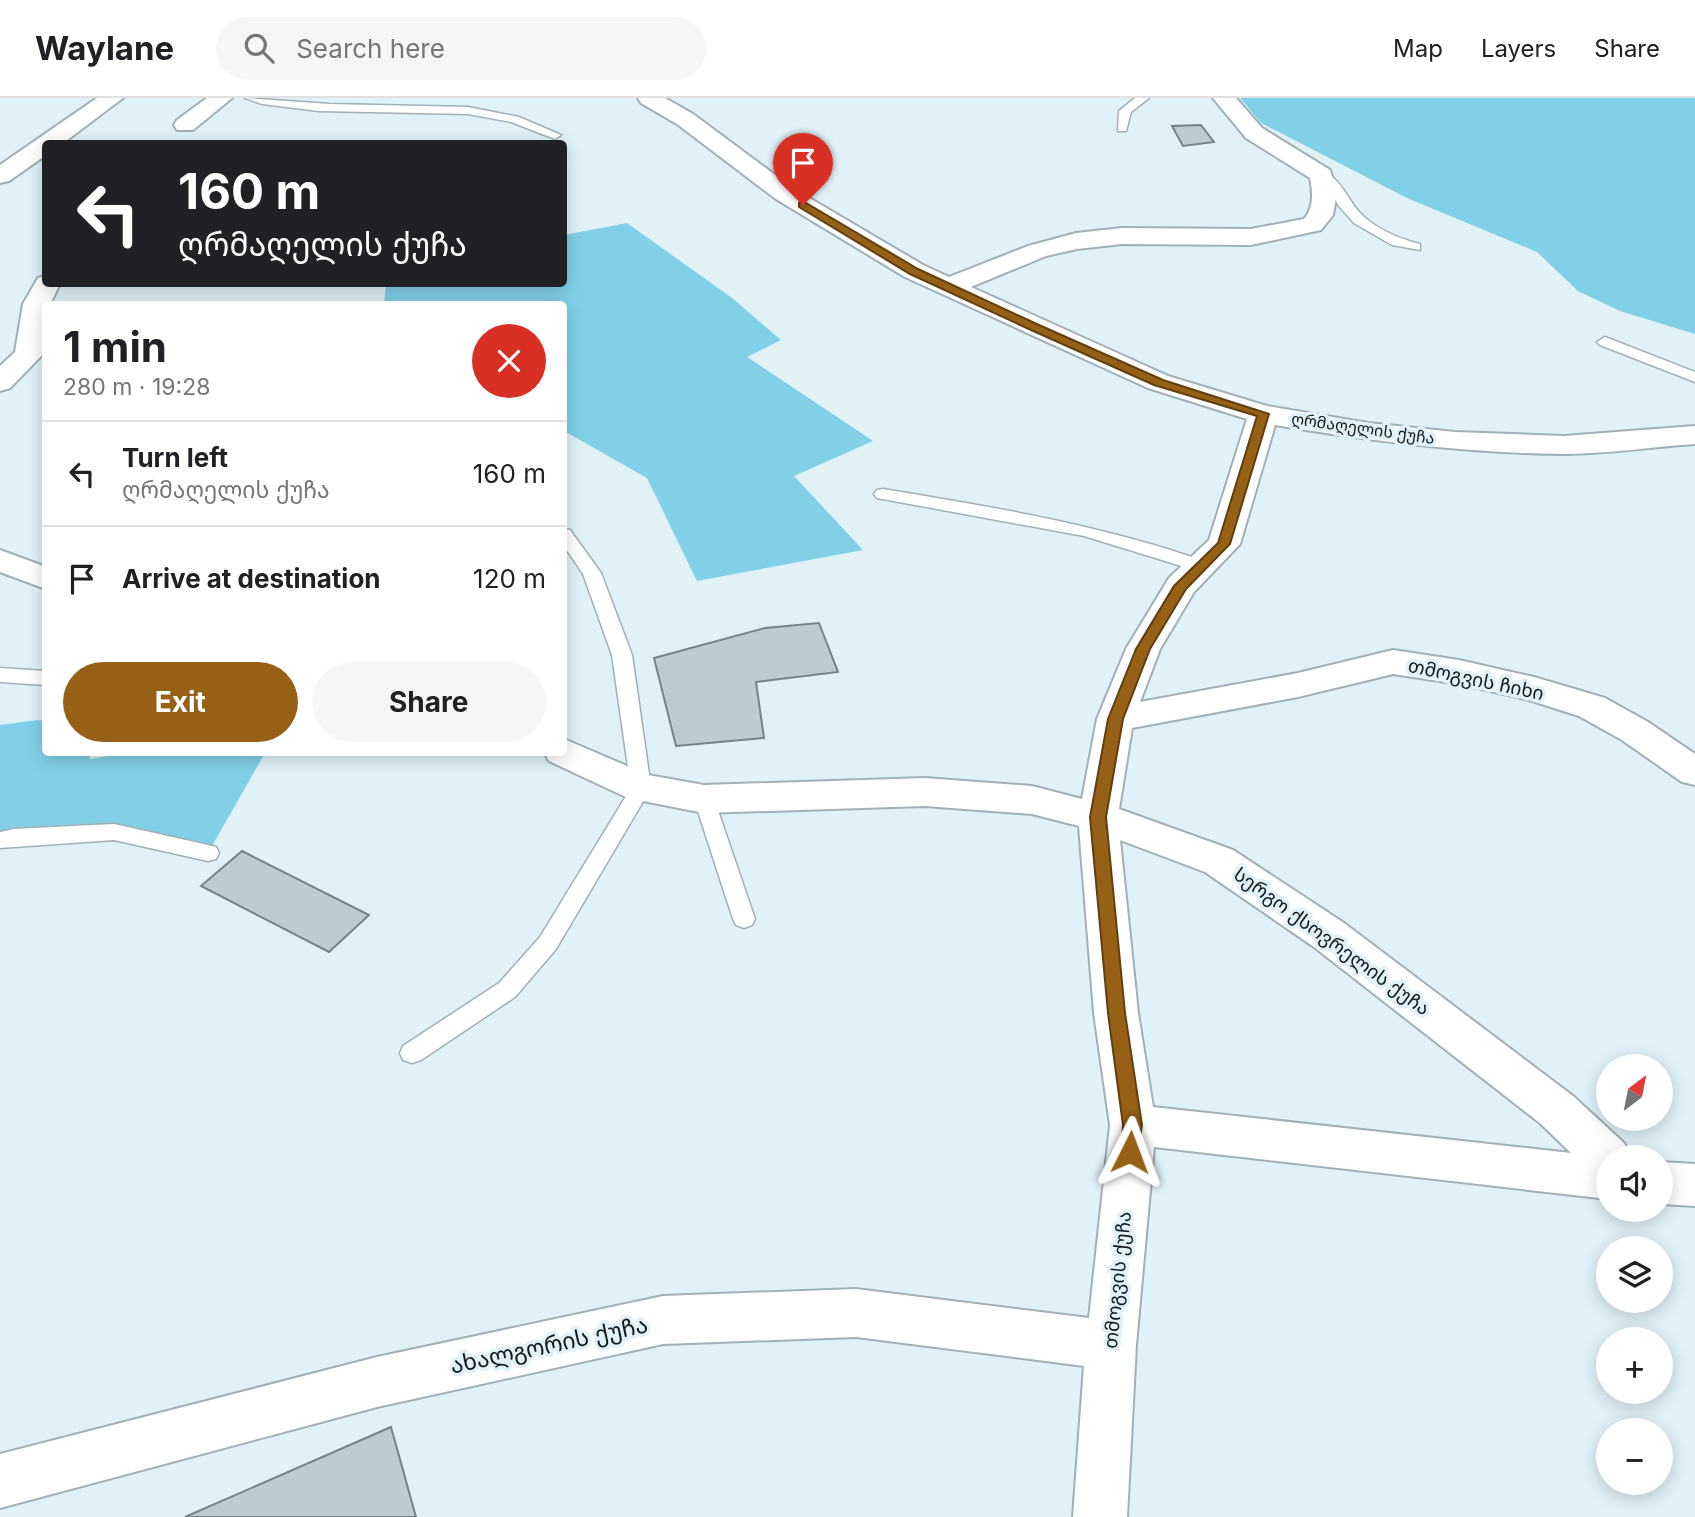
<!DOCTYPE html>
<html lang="en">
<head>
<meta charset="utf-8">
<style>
	body { margin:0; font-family:Inter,"Noto Sans Georgian",sans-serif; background:#f6f6f6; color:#202124; height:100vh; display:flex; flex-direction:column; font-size:26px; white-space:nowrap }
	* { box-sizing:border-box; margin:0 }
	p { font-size:23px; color:#757577 }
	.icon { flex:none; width:38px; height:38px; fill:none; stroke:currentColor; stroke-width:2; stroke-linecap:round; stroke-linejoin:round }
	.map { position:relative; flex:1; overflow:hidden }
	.sheet { position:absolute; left:42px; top:203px; width:525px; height:455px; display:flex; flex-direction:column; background:#fff; border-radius:7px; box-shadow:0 4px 18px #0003 }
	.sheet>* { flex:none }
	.hud { position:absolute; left:42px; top:42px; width:525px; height:147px; border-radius:7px; box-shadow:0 4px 18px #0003; background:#202124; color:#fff; overflow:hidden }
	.needle { width:46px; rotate:32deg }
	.controls { position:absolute; left:1596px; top:956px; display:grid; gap:14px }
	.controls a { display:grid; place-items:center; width:77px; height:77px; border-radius:50%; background:#fff; box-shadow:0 4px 18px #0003; font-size:35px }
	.pin { position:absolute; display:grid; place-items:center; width:60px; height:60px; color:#fff; margin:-72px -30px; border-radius:50% 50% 50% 0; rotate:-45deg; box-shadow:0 0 7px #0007 }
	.pin .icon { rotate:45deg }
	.me { position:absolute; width:77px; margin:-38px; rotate:3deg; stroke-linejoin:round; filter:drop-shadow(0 0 5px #0008) }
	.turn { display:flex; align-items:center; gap:24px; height:147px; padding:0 21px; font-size:32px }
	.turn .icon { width:91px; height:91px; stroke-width:2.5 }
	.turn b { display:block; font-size:49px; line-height:60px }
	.round { display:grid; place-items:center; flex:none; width:74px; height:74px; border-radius:37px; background:#f6f6f6 }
	.headline { display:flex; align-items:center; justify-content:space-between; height:119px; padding:0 21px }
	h1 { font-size:42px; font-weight:700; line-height:52px }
	.cta { display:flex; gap:14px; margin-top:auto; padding:14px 21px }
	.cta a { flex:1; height:80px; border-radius:42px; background:#966117; color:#fff; font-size:28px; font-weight:700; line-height:80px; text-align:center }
	.cta a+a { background:#f6f6f6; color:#202124 }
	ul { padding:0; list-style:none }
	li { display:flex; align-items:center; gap:21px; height:105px; padding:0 21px; border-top:2px solid #e0e0e0 }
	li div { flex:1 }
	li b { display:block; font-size:26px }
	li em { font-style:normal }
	header { display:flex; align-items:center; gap:42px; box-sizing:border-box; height:98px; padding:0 35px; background:#fff; border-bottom:2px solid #e0e0e0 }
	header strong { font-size:33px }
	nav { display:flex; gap:38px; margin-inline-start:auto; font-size:24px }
	.search { width:490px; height:63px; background:#f6f6f6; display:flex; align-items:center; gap:18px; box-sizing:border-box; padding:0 24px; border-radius:38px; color:#757577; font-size:26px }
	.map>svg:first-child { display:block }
	.green { fill:#81d0e8 }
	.building { fill:#bbcdd3; stroke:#73848a; stroke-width:2 }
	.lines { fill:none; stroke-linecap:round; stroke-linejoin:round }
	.service-casing { stroke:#9fb1b6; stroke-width:3 }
	.minor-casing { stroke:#9fb1b6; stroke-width:4 }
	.service { fill:#fff; fill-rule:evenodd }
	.minor { fill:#fff; fill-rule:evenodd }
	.route { fill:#966117; stroke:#623f0f; stroke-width:2 }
	.labels { text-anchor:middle; stroke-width:7; stroke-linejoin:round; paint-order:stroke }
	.far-street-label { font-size:16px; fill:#141b1d; stroke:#e0f2f8 }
	.street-label { font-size:19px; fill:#141b1d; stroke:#e0f2f8 }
	.near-street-label { font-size:23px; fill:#141b1d; stroke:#e0f2f8 }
</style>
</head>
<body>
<header>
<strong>Waylane</strong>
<div class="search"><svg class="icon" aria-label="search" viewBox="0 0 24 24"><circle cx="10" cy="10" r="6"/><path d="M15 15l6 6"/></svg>Search here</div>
<nav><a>Map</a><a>Layers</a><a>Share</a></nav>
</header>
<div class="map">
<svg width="1695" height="1419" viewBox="0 0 1695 1419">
	<rect width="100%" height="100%" fill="#e0f2f8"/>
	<g class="green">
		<polygon points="1240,0 1695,0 1695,236 1620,213 1578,193 1537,154 1407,100 1261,25"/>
		<polygon points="627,125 732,200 781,242 747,259 873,343 794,378 863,452 697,483 647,380 564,333 564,206 384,206 386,186 564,186 564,137"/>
		<polygon points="38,622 45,623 46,654 89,655 90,661 132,654 265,655 208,755 114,734 0,742 0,627"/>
	</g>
	<g class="building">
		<polygon points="1201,27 1214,44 1183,48 1172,28"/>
		<polygon points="819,525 838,574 756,584 764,640 676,648 654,560 765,530"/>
		<polygon points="242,753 369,817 329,854 201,788"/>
		<polygon points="391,1329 416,1419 185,1419"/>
	</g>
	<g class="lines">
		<defs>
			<g id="service">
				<polygon points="245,0 330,6 468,9 519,19 561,37 555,41 511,24 468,16 319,13 262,6"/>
				<polygon points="1135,0 1149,0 1131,14 1126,33 1118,33 1119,13"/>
				<path d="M1321 73C1342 80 1347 102 1361 116 1376 131 1400 141 1420 146V152L1392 147 1354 125 1338 107 1332 93 1314 77Z"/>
				<polygon points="1605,239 1695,274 1695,284 1600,247 1597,244"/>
				<path d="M883 391C993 409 1102 427 1207 464L1210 468 1201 474 1084 438 877 400 874 396 877 392Z"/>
				<polygon points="564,431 570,432 601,475 632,557 651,690 556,851 515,899 421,962 412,965 403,962 400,955 403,948 499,885 540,839 631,690 612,557 583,476 564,448"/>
				<polygon points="0,570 46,573 46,587 0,584"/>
				<polygon points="704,693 711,696 714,701 755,821 752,827 744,830 736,827 733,821 694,701 697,696"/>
				<polygon points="114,726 208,747 216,749 219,755 216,761 208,763 114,742 0,750 0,734 14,731"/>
			</g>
			<g id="minor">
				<polygon points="97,0 123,0 62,46 46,46 46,57 9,83 0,85 0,67"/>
				<polygon points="207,0 232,0 193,32 177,32 174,27 177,22"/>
				<path d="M638 0H665L693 16 794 91 923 167 949 179 1028 148 1076 135 1122 130 1251 131 1304 121C1314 110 1313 94 1310 80L1246 40 1213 0H1236L1262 30 1330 72 1337 94 1333 117 1321 132 1251 147 1122 146 1077 151 1046 158 971 189 1168 278 1267 308 1368 325 1455 334 1564 338 1695 328V346C1651 349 1606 356 1562 356 1465 355 1370 343 1275 327L1240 446 1194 494 1160 551 1140 604 1298 575 1393 552 1459 562 1534 579 1605 600 1648 624 1695 656V687L1682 684 1622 642 1579 618 1529 602 1459 586 1393 576 1298 599 1132 630 1119 711 1233 752 1344 825 1573 998 1624 1045 1631 1059H1608V1101L1154 1049 1136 1247 1127 1419H1073L1084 1268 856 1239 663 1246 377 1309 0 1410V1356L377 1259 663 1198 856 1191 1089 1220 1110 1027 1094 915 1079 728 1032 716 925 708 704 715 628 700 549 663 544 654H564V641L648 677 704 687 925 680 1032 688 1082 701 1097 621 1126 551 1169 480 1209 442 1247 321 1148 290 905 179 776 101 677 26 641 5ZM1120 742 1205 774 1314 849 1541 1026 1571 1055 1153 1009 1138 915Z"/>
				<polygon points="46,178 46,186 60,186 50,206 46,206 43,256 10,290 0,293 0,268 15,254 23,206 38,180"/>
				<polygon points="0,452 46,469 46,491 0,474"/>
				<polygon points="1661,1064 1695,1066 1695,1108 1661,1106"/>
			</g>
		</defs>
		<use href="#service" class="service-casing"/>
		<use href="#minor" class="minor-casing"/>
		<use href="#service" class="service"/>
		<use href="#minor" class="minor"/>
	</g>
	<polygon class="route" points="799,105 806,105 918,171 1039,227 1163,282 1269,316 1230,446 1186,491 1150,551 1123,621 1106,719 1125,915 1142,1027 1137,1060 1130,1063 1123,1060 1121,1054 1123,1027 1108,915 1090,719 1108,621 1136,551 1174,488 1218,445 1257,318 1154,287 1031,232 910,176 799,109"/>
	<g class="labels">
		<g class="far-street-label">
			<text transform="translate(1363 330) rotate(8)" y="6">ღრმაღელის ქუჩა</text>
		</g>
		<g class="street-label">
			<text transform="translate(1476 581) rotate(12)" y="7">თმოგვის ჩიხი</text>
			<text transform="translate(1332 843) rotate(36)" y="7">სერგო ქსოვრელის ქუჩა</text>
			<text transform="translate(1117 1182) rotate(-84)" y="7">თმოგვის ქუჩა</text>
		</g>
		<g class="near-street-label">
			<text transform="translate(549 1247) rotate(-12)" y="8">ახალგორის ქუჩა</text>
		</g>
	</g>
</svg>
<div class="controls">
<a><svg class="needle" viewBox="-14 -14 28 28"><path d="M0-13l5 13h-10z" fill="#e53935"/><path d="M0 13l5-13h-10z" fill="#757577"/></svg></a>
<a><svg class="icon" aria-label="sound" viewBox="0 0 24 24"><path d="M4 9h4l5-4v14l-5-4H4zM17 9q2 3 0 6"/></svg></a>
<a><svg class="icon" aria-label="layers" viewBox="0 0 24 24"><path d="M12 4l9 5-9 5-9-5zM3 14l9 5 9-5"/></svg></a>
<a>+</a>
<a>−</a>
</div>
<div class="pin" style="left:803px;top:107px;background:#d93025"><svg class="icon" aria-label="arrive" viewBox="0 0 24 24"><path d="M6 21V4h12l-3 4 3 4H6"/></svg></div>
<svg class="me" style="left:1130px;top:1054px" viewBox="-20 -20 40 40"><path d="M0-17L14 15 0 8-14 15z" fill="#966117" stroke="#fff" stroke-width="4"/></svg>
<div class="hud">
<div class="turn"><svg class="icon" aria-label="left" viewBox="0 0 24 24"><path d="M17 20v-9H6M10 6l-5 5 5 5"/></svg><div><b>160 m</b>ღრმაღელის ქუჩა</div></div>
</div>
<section class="sheet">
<div class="headline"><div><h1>1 min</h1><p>280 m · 19:28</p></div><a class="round" style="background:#d93025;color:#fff"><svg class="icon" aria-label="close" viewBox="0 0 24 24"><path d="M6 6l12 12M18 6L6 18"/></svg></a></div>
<ul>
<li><svg class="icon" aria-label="left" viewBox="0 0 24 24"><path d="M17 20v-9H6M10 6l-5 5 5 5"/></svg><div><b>Turn left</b><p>ღრმაღელის ქუჩა</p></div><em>160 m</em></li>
<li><svg class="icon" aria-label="arrive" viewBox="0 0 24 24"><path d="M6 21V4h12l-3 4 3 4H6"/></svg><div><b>Arrive at destination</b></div><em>120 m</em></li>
</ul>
<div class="cta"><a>Exit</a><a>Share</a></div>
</section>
</div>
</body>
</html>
